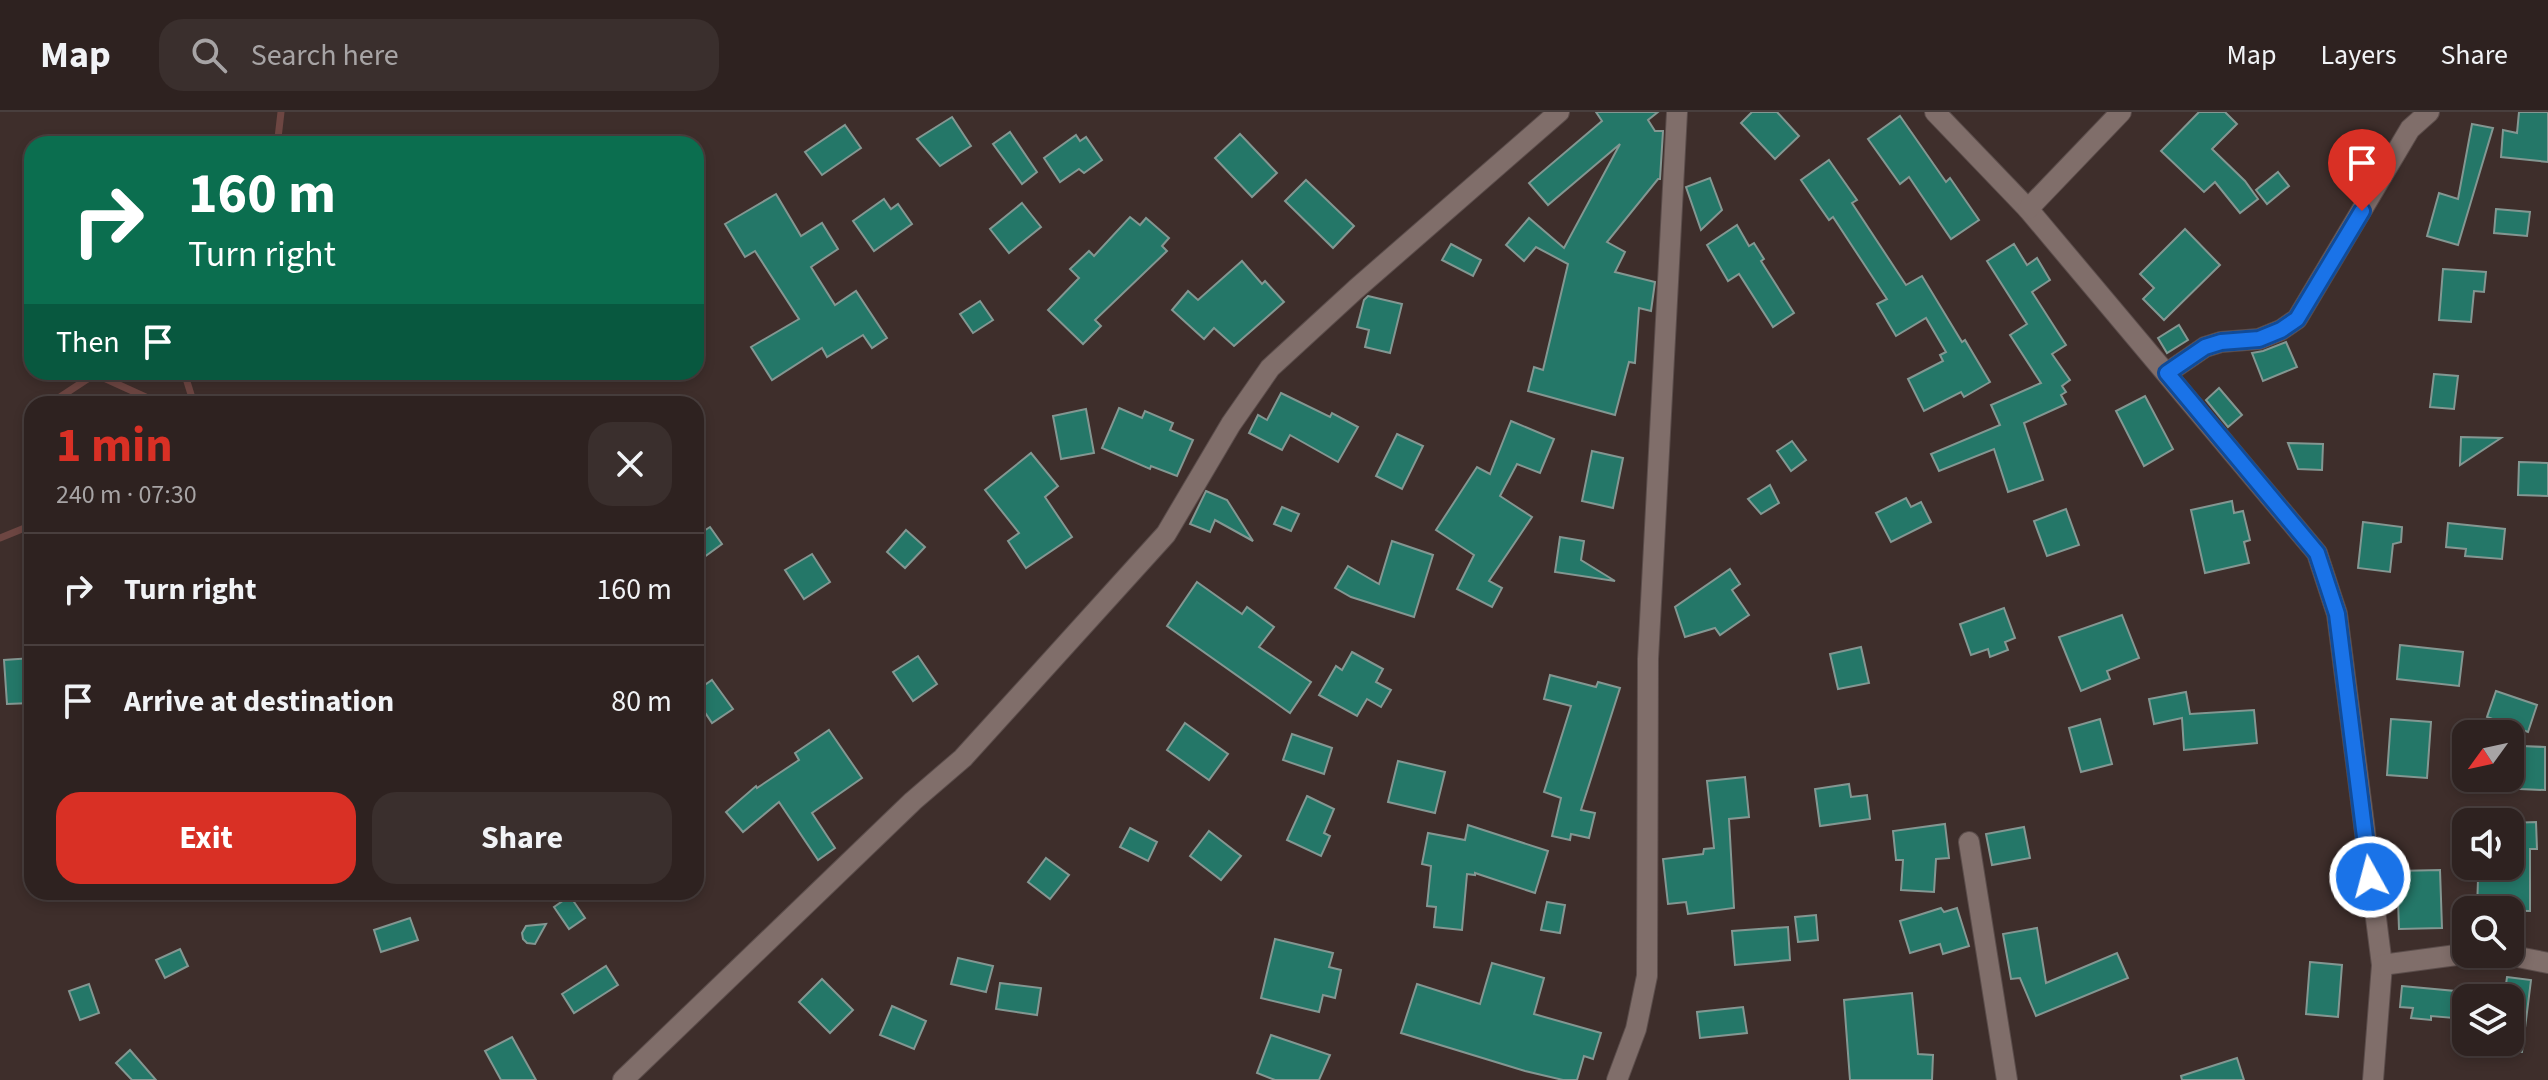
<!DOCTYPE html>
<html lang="en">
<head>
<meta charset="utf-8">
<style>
	body { margin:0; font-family:"Source Sans 3",sans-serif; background:#3a2f2d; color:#f1f3f6; height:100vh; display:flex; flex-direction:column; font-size:30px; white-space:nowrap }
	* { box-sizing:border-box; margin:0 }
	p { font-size:26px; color:#a7a4a5 }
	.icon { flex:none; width:44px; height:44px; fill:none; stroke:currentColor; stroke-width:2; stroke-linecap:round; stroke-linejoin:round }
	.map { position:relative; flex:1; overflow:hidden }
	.side { position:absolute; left:24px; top:284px; width:680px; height:504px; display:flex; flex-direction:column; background:#2e2220; border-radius:24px; box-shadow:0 4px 12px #0003,0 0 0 2px #493f3e }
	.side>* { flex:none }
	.banner { position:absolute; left:24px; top:24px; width:680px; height:244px; border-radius:24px; box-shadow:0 4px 12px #0003,0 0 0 2px #493f3e; background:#0b6e4f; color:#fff; overflow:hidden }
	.needle { width:52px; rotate:237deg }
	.buttons { position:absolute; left:2452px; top:608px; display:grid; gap:16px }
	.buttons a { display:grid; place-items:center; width:72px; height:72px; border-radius:16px; background:#2e2220; box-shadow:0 4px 12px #0003,0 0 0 2px #493f3e; font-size:40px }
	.pin { position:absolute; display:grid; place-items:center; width:68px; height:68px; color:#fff; margin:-82px -34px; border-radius:50% 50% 50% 0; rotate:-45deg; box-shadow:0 0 8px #0007 }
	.pin .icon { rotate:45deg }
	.me { position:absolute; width:88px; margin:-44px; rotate:353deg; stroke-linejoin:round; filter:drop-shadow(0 0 6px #0008) }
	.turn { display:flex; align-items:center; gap:28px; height:168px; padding:0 32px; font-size:36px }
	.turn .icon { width:104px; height:104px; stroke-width:2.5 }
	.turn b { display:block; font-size:56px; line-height:68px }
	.then { display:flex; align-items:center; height:76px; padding:0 32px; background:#0003; gap:16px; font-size:30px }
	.round { display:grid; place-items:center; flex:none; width:84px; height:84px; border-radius:24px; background:#3a2f2d }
	.summary { display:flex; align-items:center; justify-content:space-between; height:136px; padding:0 32px }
	h1 { font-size:48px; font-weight:700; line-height:60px; color:#d93025 }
	.cta { display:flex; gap:16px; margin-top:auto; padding:16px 32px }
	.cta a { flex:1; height:92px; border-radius:24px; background:#d93025; color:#fff; font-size:32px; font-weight:700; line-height:92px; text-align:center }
	.cta a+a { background:#3a2f2d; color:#f1f3f6 }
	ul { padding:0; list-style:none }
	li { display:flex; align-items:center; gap:24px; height:112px; padding:0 32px; border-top:2px solid #493f3e }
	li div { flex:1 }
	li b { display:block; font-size:30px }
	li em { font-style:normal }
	header { display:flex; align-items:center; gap:48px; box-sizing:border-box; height:112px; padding:0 40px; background:#2e2220; border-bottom:2px solid #493f3e }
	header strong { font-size:38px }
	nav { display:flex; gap:44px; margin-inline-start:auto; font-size:28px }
	.search { width:560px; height:72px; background:#3a2f2d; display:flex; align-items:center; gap:20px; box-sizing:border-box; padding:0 28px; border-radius:24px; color:#a7a4a5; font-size:30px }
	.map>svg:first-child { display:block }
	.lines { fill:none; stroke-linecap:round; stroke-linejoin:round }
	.stream { stroke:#6d4642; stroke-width:7 }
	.building { fill:#247768; stroke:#839792; stroke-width:2 }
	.street-casing { stroke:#5b4d4b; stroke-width:22 }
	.street { stroke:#806e6a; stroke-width:20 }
	.route-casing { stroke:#114b97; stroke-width:20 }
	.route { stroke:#1a73e8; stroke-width:14 }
</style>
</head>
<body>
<header>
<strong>Map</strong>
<div class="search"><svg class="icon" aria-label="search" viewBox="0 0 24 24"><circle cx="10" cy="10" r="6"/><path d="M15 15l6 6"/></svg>Search here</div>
<nav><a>Map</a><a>Layers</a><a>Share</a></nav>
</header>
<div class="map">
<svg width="2548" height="968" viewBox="0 0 2548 968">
	<rect width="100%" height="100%" fill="#3e2e2b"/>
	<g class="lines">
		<g class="stream">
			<polyline points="176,32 177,28 278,26 281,0"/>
			<polyline points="184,260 194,292"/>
			<polyline points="53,292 54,289 95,262 161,292"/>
			<polyline points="0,426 32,413"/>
		</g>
	</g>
	<g class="building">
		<polygon points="1596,0 1658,0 1648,8 1655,19 1663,19 1660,67 1658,67 1607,130 1625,140 1615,160 1655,170 1651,199 1639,196 1635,251 1629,250 1615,303 1528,279 1534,255 1543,258 1568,152 1536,135 1524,149 1506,133 1529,106 1564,136 1620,32 1548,93 1529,71 1602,9"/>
		<polygon points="1752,0 1777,0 1799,24 1775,47 1741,11"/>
		<polygon points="2199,0 2225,0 2237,12 2212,37 2245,69 2258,87 2240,101 2215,70 2204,80 2161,39"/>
		<polygon points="2519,0 2548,0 2548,50 2501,45 2503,18 2517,21"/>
		<polygon points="1900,4 1946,70 1950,66 1979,108 1951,127 1909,65 1900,72 1868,27"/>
		<polygon points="952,5 971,34 940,54 917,27"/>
		<polygon points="2472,12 2493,16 2458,133 2427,124 2439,81 2458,87"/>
		<polygon points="845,13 861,36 822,63 805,40"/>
		<polygon points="1010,20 1037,60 1022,72 993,32"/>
		<polygon points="1240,22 1277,61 1252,85 1215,46"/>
		<polygon points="1076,23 1080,29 1086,25 1102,48 1084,61 1079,57 1060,70 1044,46"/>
		<polygon points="1829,48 1857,88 1852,91 1906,173 1922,164 1962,230 1965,228 1990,270 1964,285 1961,280 1924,299 1908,267 1943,249 1940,243 1946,240 1926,206 1896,224 1877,192 1887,187 1833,105 1829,108 1801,68"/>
		<polygon points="2278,60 2289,74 2267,92 2256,78"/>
		<polygon points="1710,66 1722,98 1701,118 1686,75"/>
		<polygon points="1306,68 1354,114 1333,136 1285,89"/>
		<polygon points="776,82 801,124 822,111 838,137 811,155 835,193 856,179 887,226 872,236 863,223 827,245 822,236 772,268 751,235 799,207 755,139 745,145 725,112"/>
		<polygon points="884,87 891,97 898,92 912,112 874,139 853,109"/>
		<polygon points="1022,91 1041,115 1009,141 990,117"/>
		<polygon points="2496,97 2530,100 2527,124 2494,121"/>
		<polygon points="1130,105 1140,113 1146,106 1169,126 1162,134 1167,139 1095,208 1101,214 1083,232 1048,198 1079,166 1070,157 1089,139 1094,144"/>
		<polygon points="1737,113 1749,134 1754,131 1764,147 1761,149 1794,201 1773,215 1739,162 1728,169 1707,133"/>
		<polygon points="2185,117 2220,153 2164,208 2143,187 2154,176 2140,162"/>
		<polygon points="1451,132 1481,148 1473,164 1442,148"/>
		<polygon points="2014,132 2027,153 2037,146 2050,168 2032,180 2066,233 2052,242 2070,268 2062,274 2066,280 2061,283 2066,292 2024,311 2043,368 2008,380 1994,337 1939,359 1931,342 2000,313 1991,293 2041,271 2010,223 2027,212 1987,149"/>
		<polygon points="1242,149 1262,172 1265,169 1284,190 1234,234 1214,216 1204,227 1172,198 1188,179 1198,188"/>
		<polygon points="2443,157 2486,160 2484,180 2474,179 2471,210 2439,208"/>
		<polygon points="1368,184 1402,192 1390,241 1365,235 1369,218 1357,215 1364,188"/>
		<polygon points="980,189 993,208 973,221 960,202"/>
		<polygon points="2179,213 2188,228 2167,241 2158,226"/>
		<polygon points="2286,230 2297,255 2263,269 2252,241 2263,239"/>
		<polygon points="2434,262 2458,264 2454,297 2430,295"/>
		<polygon points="2219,276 2242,303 2228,315 2206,288"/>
		<polygon points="1281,281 1330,305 1332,301 1358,315 1338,350 1290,323 1282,338 1249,321 1258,303 1267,308"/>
		<polygon points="2145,284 2173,337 2144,354 2116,299"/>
		<polygon points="1119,296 1142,306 1145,299 1173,311 1170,318 1193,328 1177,364 1151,354 1150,357 1102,336"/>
		<polygon points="1086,297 1094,341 1061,347 1053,304"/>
		<polygon points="1511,309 1554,327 1540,361 1517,352 1500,384 1532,405 1489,469 1502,476 1492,495 1457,477 1474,443 1436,418 1477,355 1490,362"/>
		<polygon points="1397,322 1423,334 1402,377 1376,364"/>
		<polygon points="2461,325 2501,326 2460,353"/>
		<polygon points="1792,329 1806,348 1791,359 1777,339"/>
		<polygon points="2288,331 2323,332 2322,358 2298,357"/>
		<polygon points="1592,339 1623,346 1613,396 1582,389"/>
		<polygon points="1031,341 1058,374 1045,385 1072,425 1026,456 1008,429 1019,421 985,378"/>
		<polygon points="2519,350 2548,351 2548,384 2518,383"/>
		<polygon points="1770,373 1779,391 1761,402 1748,387"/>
		<polygon points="1206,379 1227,388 1253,429 1215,408 1210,420 1190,412"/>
		<polygon points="1906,386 1911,395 1921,390 1931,410 1891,430 1876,401"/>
		<polygon points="2232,389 2234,401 2243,399 2250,428 2244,430 2249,451 2205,461 2191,398"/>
		<polygon points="1282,395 1299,402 1291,419 1274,412"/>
		<polygon points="2066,397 2079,433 2047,444 2034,409"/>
		<polygon points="2363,410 2402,415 2401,430 2393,432 2390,460 2358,456"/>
		<polygon points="2448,411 2505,417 2502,447 2465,444 2466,437 2446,435"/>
		<polygon points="710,415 722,432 696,451 696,424"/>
		<polygon points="906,418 925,435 905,456 887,440"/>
		<polygon points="1560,425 1584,429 1581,448 1615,469 1555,460"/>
		<polygon points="1392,429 1433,443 1414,505 1351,485 1335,476 1348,454 1379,472"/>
		<polygon points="812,442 830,470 804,487 785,458"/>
		<polygon points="1730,457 1740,472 1732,478 1749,503 1720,523 1715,516 1685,525 1675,495"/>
		<polygon points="1197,470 1242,502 1247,495 1274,515 1259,535 1311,570 1290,601 1167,514"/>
		<polygon points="2004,496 2015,526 2005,530 2008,538 1990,545 1988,537 1971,543 1960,512"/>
		<polygon points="2122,503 2139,546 2107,559 2110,567 2081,579 2059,525"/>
		<polygon points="2400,533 2463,540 2459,574 2397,567"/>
		<polygon points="1861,535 1869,571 1838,577 1830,542"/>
		<polygon points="1352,540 1383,557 1376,570 1391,578 1381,595 1367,587 1357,604 1319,583 1336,554 1342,558"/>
		<polygon points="918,544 937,572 913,589 893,560"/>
		<polygon points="32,546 32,591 7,592 4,548"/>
		<polygon points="1550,563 1596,575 1598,570 1620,576 1581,698 1595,701 1589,726 1571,722 1570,728 1552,724 1561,686 1544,680 1571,594 1544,587"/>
		<polygon points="712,568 733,597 712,611 696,587 696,579"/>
		<polygon points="2496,579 2537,593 2528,620 2487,605"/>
		<polygon points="2186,580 2190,602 2254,598 2257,631 2184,638 2182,606 2154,612 2149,587"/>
		<polygon points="2100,607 2112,652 2081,660 2069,616"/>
		<polygon points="2391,607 2431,610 2427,666 2387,663"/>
		<polygon points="1185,611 1228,642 1209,668 1167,638"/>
		<polygon points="829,618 862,666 812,701 835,736 818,748 779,690 743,720 726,700 756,674 757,676 799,648 795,641"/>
		<polygon points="1292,622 1332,636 1324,662 1283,648"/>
		<polygon points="2521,634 2545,635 2545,678 2520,677"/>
		<polygon points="1398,649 1445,660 1435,701 1388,690"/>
		<polygon points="1745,665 1749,705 1729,707 1734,796 1688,802 1686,790 1668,792 1663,747 1703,742 1704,737 1714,736 1707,669"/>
		<polygon points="1849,672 1851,685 1867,683 1870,707 1820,714 1815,677"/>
		<polygon points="1307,684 1334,697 1324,721 1330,724 1321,744 1287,728"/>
		<polygon points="2536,710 2537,737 2530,737 2530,799 2477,798 2478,767 2500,767 2500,760 2510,760 2510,711"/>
		<polygon points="1945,712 1949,746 1936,747 1934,780 1901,778 1903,748 1896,748 1893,719"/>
		<polygon points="1468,713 1548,739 1535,781 1475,761 1475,763 1467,762 1462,818 1434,815 1436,795 1427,794 1431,754 1422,752 1428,721 1465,728"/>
		<polygon points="2024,715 2030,746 1992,753 1986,722"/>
		<polygon points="1130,716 1157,730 1148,749 1120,735"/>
		<polygon points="1209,719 1241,744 1221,768 1190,744"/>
		<polygon points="1046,746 1069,763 1050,787 1028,770"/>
		<polygon points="2440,758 2442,816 2399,817 2397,759"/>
		<polygon points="570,784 585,806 569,817 554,795"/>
		<polygon points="1547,790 1565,793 1560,821 1541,818"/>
		<polygon points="1941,796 1944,800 1957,796 1969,834 1943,842 1940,832 1910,841 1900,809"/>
		<polygon points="1816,803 1818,828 1798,830 1795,805"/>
		<polygon points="410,806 418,828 381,840 374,818"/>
		<polygon points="546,812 535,832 527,831 523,827 522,821 526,814"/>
		<polygon points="1788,815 1790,848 1735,853 1732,819"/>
		<polygon points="2037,816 2046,871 2117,841 2128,866 2036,904 2020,866 2011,867 2003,822"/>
		<polygon points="1275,827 1333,841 1329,855 1341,858 1335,886 1323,883 1319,900 1261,886"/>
		<polygon points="180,837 188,854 165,866 156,848"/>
		<polygon points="958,846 993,854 986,880 951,872"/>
		<polygon points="2310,850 2342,853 2338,905 2306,902"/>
		<polygon points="1492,851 1544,866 1534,902 1601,921 1593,947 1584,944 1577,968 1563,968 1525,959 1401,921 1417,872 1480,892"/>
		<polygon points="606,854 618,873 574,901 562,882"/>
		<polygon points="2507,865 2531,868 2522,940 2510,939 2510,886 2504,886"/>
		<polygon points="822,867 853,898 830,921 799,890"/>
		<polygon points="1000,871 1041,876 1037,903 996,897"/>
		<polygon points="89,872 99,901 80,908 69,879"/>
		<polygon points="2402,874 2466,880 2466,907 2431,904 2431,908 2411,906 2413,896 2400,895"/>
		<polygon points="1912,881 1918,942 1933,943 1932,968 1850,968 1844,888"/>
		<polygon points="892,894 926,909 914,937 880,923"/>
		<polygon points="1743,895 1747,921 1700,926 1697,900"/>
		<polygon points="1271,923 1330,943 1319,968 1275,968 1257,961"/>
		<polygon points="512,925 536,968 501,968 485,939"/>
		<polygon points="130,938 156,968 132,968 116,951"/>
		<polygon points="2237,946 2244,968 2182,968 2181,964"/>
	</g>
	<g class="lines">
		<defs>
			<g id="street">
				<polyline points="1935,0 2028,97 2317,441 2337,502 2382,853 2373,968"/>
				<polyline points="2028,97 2121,0"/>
				<polyline points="2167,261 2205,235 2221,230 2259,227 2281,218 2297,207 2410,17 2429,0"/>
				<polyline points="1969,730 2007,968"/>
				<polyline points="2382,853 2464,842 2518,845 2548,851"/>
				<polyline points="623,968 913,689 963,646 1166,422 1231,312 1270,256 1356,177 1559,0"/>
				<polyline points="1617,968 1636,917 1647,864 1648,547 1677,0"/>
			</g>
		</defs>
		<use href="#street" class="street-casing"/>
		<use href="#street" class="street"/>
	</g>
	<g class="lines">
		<defs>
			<polyline id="route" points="2362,99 2297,207 2281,218 2259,227 2221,230 2205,235 2167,261 2317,441 2337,502 2370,765"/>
		</defs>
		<use href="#route" class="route-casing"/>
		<use href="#route" class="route"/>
	</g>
</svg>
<div class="buttons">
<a><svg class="needle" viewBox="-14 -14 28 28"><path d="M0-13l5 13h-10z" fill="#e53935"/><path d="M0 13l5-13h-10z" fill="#a7a4a5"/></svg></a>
<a><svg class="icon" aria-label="sound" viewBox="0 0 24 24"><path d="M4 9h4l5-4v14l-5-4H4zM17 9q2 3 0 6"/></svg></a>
<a><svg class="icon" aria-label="search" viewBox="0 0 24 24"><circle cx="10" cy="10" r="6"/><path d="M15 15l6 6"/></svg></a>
<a><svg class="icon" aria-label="layers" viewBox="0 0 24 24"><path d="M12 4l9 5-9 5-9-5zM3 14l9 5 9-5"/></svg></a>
</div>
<div class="pin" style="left:2362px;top:99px;background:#d93025"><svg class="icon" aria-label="arrive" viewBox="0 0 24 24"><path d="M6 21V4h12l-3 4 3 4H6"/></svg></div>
<svg class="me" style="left:2370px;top:765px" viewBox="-20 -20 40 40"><circle r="17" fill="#1a73e8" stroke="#fff" stroke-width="3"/><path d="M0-11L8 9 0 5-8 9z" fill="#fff"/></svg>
<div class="banner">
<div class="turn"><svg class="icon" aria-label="right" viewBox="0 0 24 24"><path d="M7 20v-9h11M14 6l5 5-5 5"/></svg><div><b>160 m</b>Turn right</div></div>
<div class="then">Then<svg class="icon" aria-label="arrive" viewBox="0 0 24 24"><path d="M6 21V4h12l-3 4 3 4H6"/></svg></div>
</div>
<section class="side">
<div class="summary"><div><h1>1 min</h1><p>240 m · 07:30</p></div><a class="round"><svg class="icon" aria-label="close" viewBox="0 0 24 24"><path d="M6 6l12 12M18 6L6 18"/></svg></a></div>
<ul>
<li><svg class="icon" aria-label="right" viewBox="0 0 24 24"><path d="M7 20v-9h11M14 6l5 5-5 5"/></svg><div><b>Turn right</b></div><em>160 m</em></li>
<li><svg class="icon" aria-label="arrive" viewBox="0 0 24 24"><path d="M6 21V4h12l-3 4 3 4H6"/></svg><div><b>Arrive at destination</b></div><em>80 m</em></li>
</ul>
<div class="cta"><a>Exit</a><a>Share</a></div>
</section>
</div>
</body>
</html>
